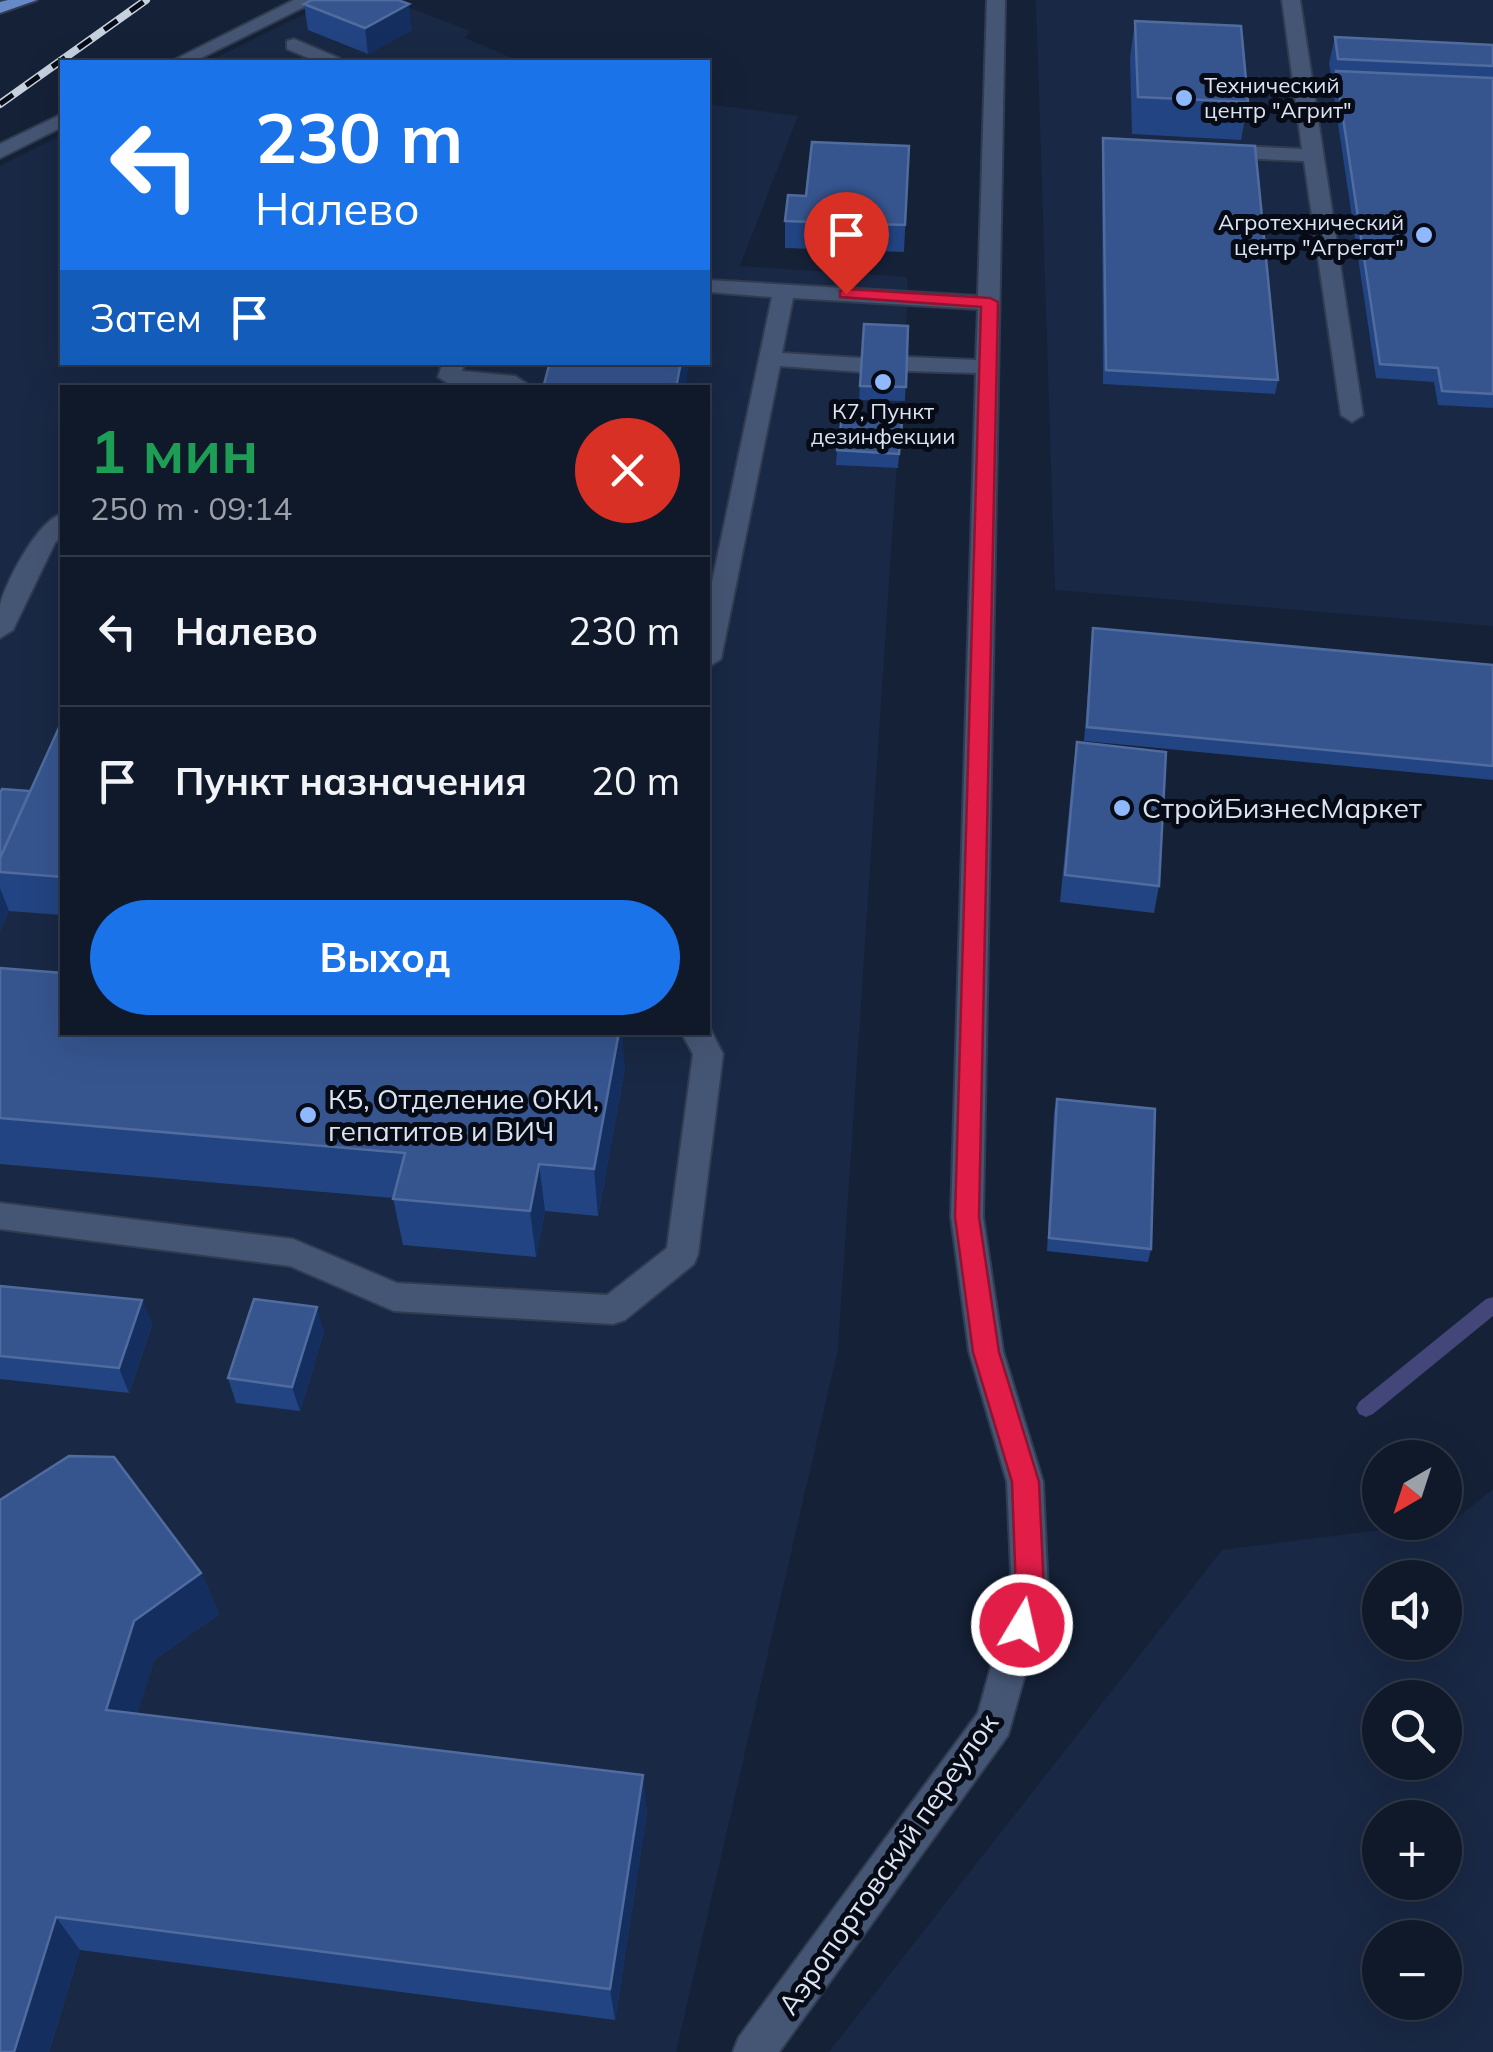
<!DOCTYPE html>
<html lang="ru">
<head>
<meta charset="utf-8">
<style>
	body { margin:0; font-family:Mulish,sans-serif; background:#192231; color:#f1f3f6; height:100vh; display:flex; flex-direction:column; font-size:38px; white-space:nowrap }
	* { box-sizing:border-box; margin:0 }
	p { font-size:32px; color:#9ca0a8 }
	.icon { flex:none; width:55px; height:55px; fill:none; stroke:currentColor; stroke-width:2; stroke-linecap:round; stroke-linejoin:round }
	.map { position:relative; flex:1; overflow:hidden }
	.details { position:absolute; left:60px; top:385px; width:650px; height:650px; display:flex; flex-direction:column; background:#101929; border-radius:0px; box-shadow:0 10px 40px #0002,0 0 0 2px #303846 }
	.details>* { flex:none }
	.guide { position:absolute; left:60px; top:60px; width:650px; height:305px; border-radius:0px; box-shadow:0 10px 40px #0002,0 0 0 2px #303846; background:#1a73e8; color:#fff; overflow:hidden }
	.needle { width:65px; rotate:219deg }
	.fabs { position:absolute; left:1362px; top:1440px; display:grid; gap:20px }
	.fabs a { display:grid; place-items:center; width:100px; height:100px; border-radius:50%; background:#101929; box-shadow:0 10px 40px #0002,0 0 0 2px #303846; font-size:50px }
	.pin { position:absolute; display:grid; place-items:center; width:85px; height:85px; color:#fff; margin:-102px -42px; border-radius:50% 50% 50% 0; rotate:-45deg; box-shadow:0 0 10px #0007 }
	.pin .icon { rotate:45deg }
	.me { position:absolute; width:110px; margin:-55px; rotate:9deg; stroke-linejoin:round; filter:drop-shadow(0 0 8px #0008) }
	.turn { display:flex; align-items:center; gap:35px; height:210px; padding:0 30px; font-size:45px }
	.turn .icon { width:130px; height:130px; stroke-width:2.5 }
	.turn b { display:block; font-size:70px; line-height:85px }
	.then { display:flex; align-items:center; height:95px; padding:0 30px; background:#0003; gap:20px; font-size:38px }
	.round { display:grid; place-items:center; flex:none; width:105px; height:105px; border-radius:52px; background:#192231 }
	.head { display:flex; align-items:center; justify-content:space-between; height:170px; padding:0 30px }
	h1 { font-size:60px; font-weight:700; line-height:75px; color:#1e9e55 }
	.button { display:flex; gap:20px; margin-top:auto; padding:20px 30px }
	.button a { flex:1; height:115px; border-radius:60px; background:#1a73e8; color:#fff; font-size:40px; font-weight:700; line-height:115px; text-align:center }
	ul { padding:0; list-style:none }
	li { display:flex; align-items:center; gap:30px; height:150px; padding:0 30px; border-top:2px solid #303846 }
	li div { flex:1 }
	li b { display:block; font-size:38px }
	li em { font-style:normal }
	.map>svg:first-child { display:block }
	.built { fill:#192844; fill-rule:evenodd }
	.lines { fill:none; stroke-linecap:round; stroke-linejoin:round }
	.stream { fill:#424678; fill-rule:evenodd }
	.minor-casing { stroke:#313c51; stroke-width:4 }
	.major-casing { stroke:#313c51; stroke-width:4 }
	.minor { fill:#455674; fill-rule:evenodd }
	.major { fill:#6689c7; fill-rule:evenodd }
	.rail-casing { stroke:#c7d0df; stroke-width:8 }
	.rail { stroke:#060b15; stroke-width:5; stroke-dasharray:16; stroke-linecap:butt }
	.wall { fill:#224482 }
	.shaded-wall { fill:#142f5f }
	.building { fill:#36558f; stroke:#506c9e; stroke-width:2.5 }
	.route { fill:#e11d48; stroke:#92132f; stroke-width:2.5 }
	.poi-dot { fill:#90b8fd; stroke:#060b15; stroke-width:4 }
	.labels { text-anchor:middle; stroke-width:10; stroke-linejoin:round; paint-order:stroke }
	.far-poi-label { font-size:22px; fill:#dce4f3; stroke:#060b15; text-anchor:start }
	.poi-label { font-size:28px; fill:#dce4f3; stroke:#060b15; text-anchor:start }
	.street-label { font-size:28px; fill:#dce4f3; stroke:#060b15 }
</style>
</head>
<body>
<div class="map">
<svg width="1493" height="2052" viewBox="0 0 1493 2052">
	<rect width="100%" height="100%" fill="#152137"/>
	<g class="built">
		<polygon points="334,0 390,0 470,31 465,38 522,62 207,62"/>
		<polygon points="1036,0 1493,0 1493,626 1055,590"/>
		<path d="M708 104 798 116 740 266 907 277 908 297 838 1349 676 2052H0V166L62 135V362H708ZM62 388H708V1032H62Z"/>
		<path d="M1493 1489V2052H829L1222 1550 1445 1522 1456 1519ZM1380 1578H1445V1642H1380ZM1380 1698H1445V1762H1380ZM1380 1818H1445V1882H1380ZM1380 1938H1445V2002H1380Z"/>
	</g>
	<g class="lines">
		<polygon class="stream" points="1493,1297 1493,1316 1373,1414 1366,1417 1359,1414 1356,1408 1359,1402 1486,1299"/>
		<defs>
			<g id="minor">
				<polygon points="294,0 318,0 193,62 170,62"/>
				<polygon points="987,0 1005,0 983,1217 1003,1351 1043,1482 1048,1592 1008,1735 779,2052 733,2052 739,2037 978,1713 1012,1592 1007,1482 969,1351 951,1217 976,373 907,371 896,364 907,357 976,360 978,309 793,298 782,353 861,358 872,365 861,372 780,366 721,659 708,667 708,601 772,297 708,292 708,280 978,296"/>
				<polygon points="1282,0 1300,0 1363,415 1352,422 1341,415 1304,161 1218,157 1208,151 1218,145 1302,149"/>
				<polygon points="294,39 339,58 341,62 318,62 287,49 287,41"/>
				<polygon points="62,114 62,127 0,158 0,144"/>
				<polygon points="443,362 465,362 462,371 515,376 526,383 525,388 449,384 438,377"/>
				<path d="M62 514V535L55 543 13 630 0 638C0 628 0 616 0 606 5 582 39 519 62 514Z"/>
				<polygon points="708,1025 723,1054 698,1254 694,1264 625,1320 613,1324 394,1311 290,1266 0,1229 0,1203 293,1239 397,1283 607,1295 667,1248 693,1054 681,1032 708,1032"/>
			</g>
			<polygon id="major" points="8,0 37,0 0,13 0,2"/>
		</defs>
		<use href="#minor" class="minor-casing"/>
		<use href="#major" class="major-casing"/>
		<use href="#minor" class="minor"/>
		<use href="#major" class="major"/>
		<defs>
			<polyline id="rail" points="0,104 146,0"/>
		</defs>
		<use href="#rail" class="rail-casing"/>
		<use href="#rail" class="rail"/>
	</g>
	<g class="wall">
		<polygon points="304,4 412,30 368,54 308,30"/>
		<polygon points="1135,21 1248,102 1241,140 1132,134 1130,58"/>
		<polygon points="1335,37 1493,45 1493,408 1438,405 1434,382 1376,378 1329,63"/>
		<polygon points="1103,138 1278,380 1275,394 1103,384 1102,152"/>
		<polygon points="909,146 904,252 785,248 785,221 806,196"/>
		<polygon points="864,324 908,326 905,401 859,400"/>
		<polygon points="902,421 898,468 836,465 837,450"/>
		<polygon points="1093,628 1493,665 1493,780 1084,741"/>
		<polygon points="62,721 62,915 9,911 0,931 0,793 30,791"/>
		<polygon points="1077,742 1159,886 1154,913 1060,902 1073,770"/>
		<polygon points="0,968 625,1067 598,1216 545,1211 536,1257 403,1245 393,1198 0,1164"/>
		<polygon points="1057,1099 1151,1249 1148,1262 1047,1251 1054,1112"/>
		<polygon points="0,1286 142,1300 152,1325 129,1393 0,1379"/>
		<polygon points="324,1332 300,1411 236,1403 228,1378"/>
		<polygon points="0,1500 201,1573 219,1614 154,1660 137,1714 647,1811 615,2020 80,1950 49,2052"/>
	</g>
	<g class="shaded-wall">
		<polygon points="409,4 412,30 368,54 365,28"/>
		<polygon points="681,362 690,362 685,388 676,388"/>
		<polygon points="0,888 9,911 0,931"/>
		<polygon points="619,1032 622,1032 625,1067 598,1216 594,1169"/>
		<polygon points="539,1164 545,1211 536,1257 530,1211"/>
		<polygon points="142,1300 152,1325 129,1393 119,1368"/>
		<polygon points="317,1307 324,1332 300,1411 292,1387"/>
		<polygon points="201,1573 219,1614 154,1660 127,1748 106,1710 134,1621"/>
		<polygon points="643,1775 647,1811 615,2020 610,1989"/>
		<polygon points="56,1917 80,1950 49,2052 14,2052"/>
	</g>
	<g class="building">
		<polygon points="312,0 398,0 409,4 365,28 304,4"/>
		<polygon points="1135,21 1241,26 1248,102 1138,97"/>
		<polygon points="1335,37 1493,45 1493,66 1338,59"/>
		<polygon points="1336,71 1493,78 1493,394 1442,391 1438,368 1380,364"/>
		<polygon points="1103,138 1255,146 1278,380 1106,370"/>
		<polygon points="812,142 909,146 905,225 785,221 788,195 806,196"/>
		<polygon points="864,324 908,326 906,387 860,386"/>
		<polygon points="550,362 681,362 676,388 543,388"/>
		<polygon points="842,418 902,421 899,454 837,450"/>
		<polygon points="1093,628 1493,665 1493,766 1087,727"/>
		<polygon points="62,721 62,877 0,872 0,858"/>
		<polygon points="1077,742 1166,752 1159,886 1065,875"/>
		<polygon points="2,789 30,791 0,858 0,793"/>
		<polygon points="0,968 62,973 62,1032 619,1032 594,1169 539,1164 530,1211 393,1199 405,1153 0,1118"/>
		<polygon points="1057,1099 1155,1109 1151,1249 1049,1238"/>
		<polygon points="0,1286 142,1300 119,1368 0,1356"/>
		<polygon points="254,1299 317,1307 292,1387 228,1378"/>
		<polygon points="69,1456 114,1457 201,1573 134,1621 106,1710 643,1775 610,1989 56,1917 14,2052 0,2052 0,1500"/>
	</g>
	<polygon class="route" points="846,289 990,298 998,302 979,1217 999,1352 1039,1482 1044,1592 1031,1634 1022,1638 1012,1634 1008,1625 1016,1592 1012,1482 973,1352 955,1217 981,307 840,297 840,291"/>
	<g class="poi-dot">
		<circle cx="1184" cy="98" r="10"/>
		<circle cx="1424" cy="235" r="10"/>
		<circle cx="883" cy="382" r="10"/>
		<circle cx="1122" cy="808" r="10"/>
		<circle cx="308" cy="1115" r="10"/>
	</g>
	<g class="labels">
		<g class="far-poi-label">
			<text x="1204" y="93">Технический<tspan x="1204" dy="25">центр "Агрит"</tspan></text>
			<text x="1404" y="230" text-anchor="end">Агротехнический<tspan x="1404" dy="25">центр "Агрегат"</tspan></text>
			<text x="883" y="419" text-anchor="middle">К7, Пункт<tspan x="883" dy="25">дезинфекции</tspan></text>
		</g>
		<g class="poi-label">
			<text x="1142" y="818">СтройБизнесМаркет</text>
			<text x="328" y="1109">К5, Отделение ОКИ,<tspan x="328" dy="32">гепатитов и ВИЧ</tspan></text>
		</g>
		<g class="street-label">
			<text transform="translate(888 1864) rotate(-55)" y="10">Аэропортовский переулок</text>
		</g>
	</g>
</svg>
<div class="fabs">
<a><svg class="needle" viewBox="-14 -14 28 28"><path d="M0-13l5 13h-10z" fill="#e53935"/><path d="M0 13l5-13h-10z" fill="#9ca0a8"/></svg></a>
<a><svg class="icon" aria-label="sound" viewBox="0 0 24 24"><path d="M4 9h4l5-4v14l-5-4H4zM17 9q2 3 0 6"/></svg></a>
<a><svg class="icon" aria-label="search" viewBox="0 0 24 24"><circle cx="10" cy="10" r="6"/><path d="M15 15l6 6"/></svg></a>
<a>+</a>
<a>−</a>
</div>
<div class="pin" style="left:846px;top:294px;background:#d93025"><svg class="icon" aria-label="arrive" viewBox="0 0 24 24"><path d="M6 21V4h12l-3 4 3 4H6"/></svg></div>
<svg class="me" style="left:1022px;top:1625px" viewBox="-20 -20 40 40"><circle r="17" fill="#e11d48" stroke="#fff" stroke-width="3"/><path d="M0-11L8 9 0 5-8 9z" fill="#fff"/></svg>
<div class="guide">
<div class="turn"><svg class="icon" aria-label="left" viewBox="0 0 24 24"><path d="M17 20v-9H6M10 6l-5 5 5 5"/></svg><div><b>230 m</b>Налево</div></div>
<div class="then">Затем<svg class="icon" aria-label="arrive" viewBox="0 0 24 24"><path d="M6 21V4h12l-3 4 3 4H6"/></svg></div>
</div>
<section class="details">
<div class="head"><div><h1>1 мин</h1><p>250 m · 09:14</p></div><a class="round" style="background:#d93025;color:#fff"><svg class="icon" aria-label="close" viewBox="0 0 24 24"><path d="M6 6l12 12M18 6L6 18"/></svg></a></div>
<ul>
<li><svg class="icon" aria-label="left" viewBox="0 0 24 24"><path d="M17 20v-9H6M10 6l-5 5 5 5"/></svg><div><b>Налево</b></div><em>230 m</em></li>
<li><svg class="icon" aria-label="arrive" viewBox="0 0 24 24"><path d="M6 21V4h12l-3 4 3 4H6"/></svg><div><b>Пункт назначения</b></div><em>20 m</em></li>
</ul>
<div class="button"><a>Выход</a></div>
</section>
</div>
</body>
</html>
